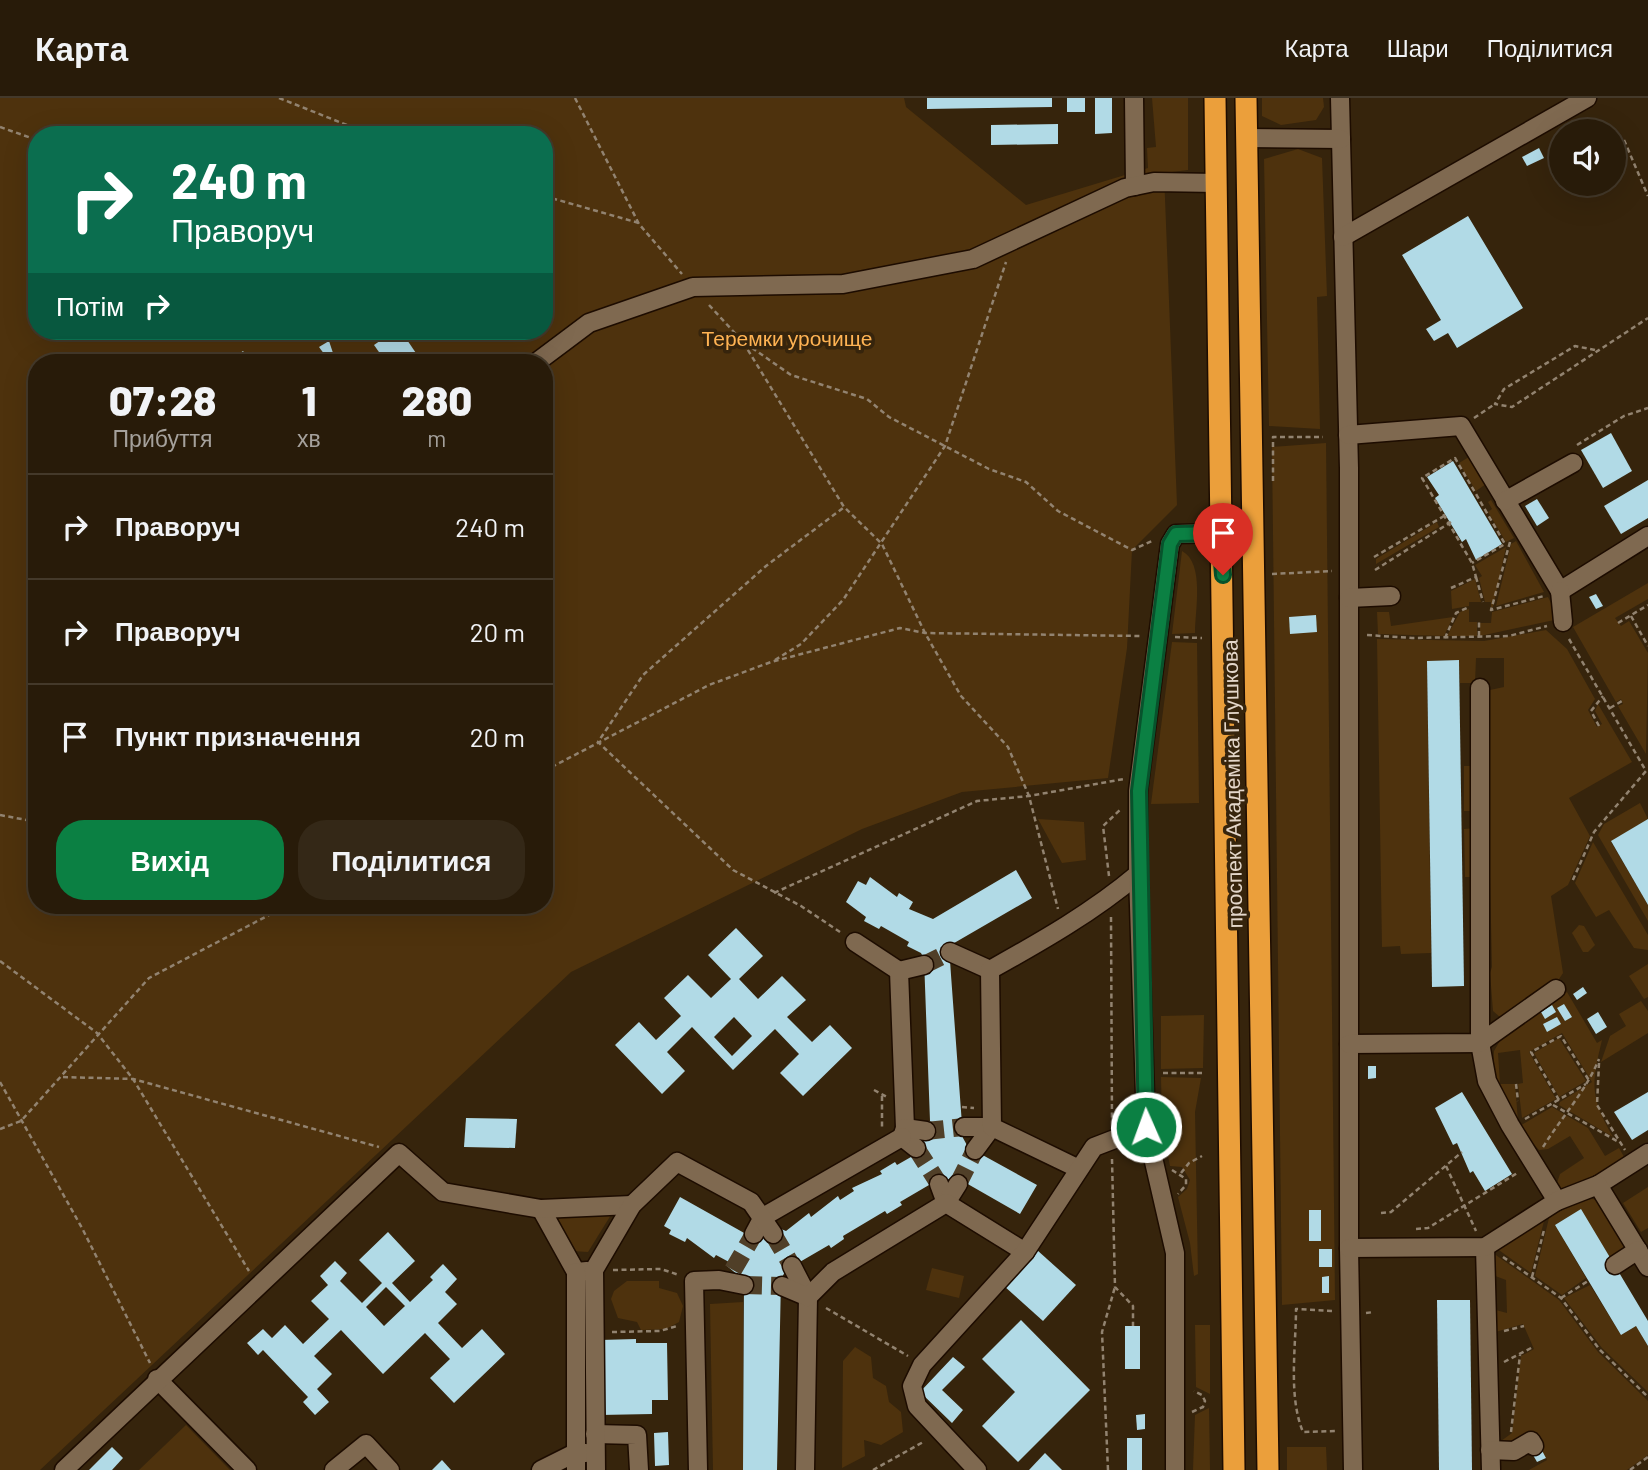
<!DOCTYPE html>
<html lang="uk">
<head>
<meta charset="utf-8">
<style>
	body { margin:0; font-family:Barlow,sans-serif; background:#342817; color:#f1f3f6; height:100vh; display:flex; flex-direction:column; font-size:26px; white-space:nowrap }
	* { box-sizing:border-box; margin:0 }
	p { font-size:23px; color:#a5a19c }
	.icon { flex:none; width:38px; height:38px; fill:none; stroke:currentColor; stroke-width:2; stroke-linecap:round; stroke-linejoin:round }
	.map { position:relative; flex:1; overflow:hidden }
	.drawer { position:absolute; left:28px; top:256px; width:525px; height:560px; display:flex; flex-direction:column; background:#281b09; border-radius:28px; box-shadow:0 7px 28px #0002,0 0 0 2px #44392a }
	.drawer>* { flex:none }
	.banner { position:absolute; left:28px; top:28px; width:525px; height:214px; border-radius:28px; box-shadow:0 7px 28px #0002,0 0 0 2px #44392a; background:#0b6e4f; color:#fff; overflow:hidden }
	.buttons { position:absolute; left:1549px; top:21px; display:grid; gap:14px }
	.buttons a { display:grid; place-items:center; width:77px; height:77px; border-radius:50%; background:#281b09; box-shadow:0 7px 28px #0002,0 0 0 2px #44392a; font-size:35px }
	.pin { position:absolute; display:grid; place-items:center; width:60px; height:60px; color:#fff; margin:-72px -30px; border-radius:50% 50% 50% 0; rotate:-45deg; box-shadow:0 0 7px #0007 }
	.pin .icon { rotate:45deg }
	.me { position:absolute; width:77px; margin:-38px; rotate:358deg; stroke-linejoin:round; filter:drop-shadow(0 0 5px #0008) }
	.turn { display:flex; align-items:center; gap:24px; height:147px; padding:0 28px; font-size:32px }
	.turn .icon { width:91px; height:91px; stroke-width:2.5 }
	.turn b { display:block; font-size:49px; line-height:60px }
	.then { display:flex; align-items:center; height:66px; padding:0 28px; background:#0003; gap:14px; font-size:26px }
	.eta { display:flex; justify-content:space-evenly; align-items:center; height:119px; text-align:center }
	.eta b { font-size:42px; font-weight:800; line-height:49px }
	.action { display:flex; gap:14px; margin-top:auto; padding:14px 28px }
	.action a { flex:1; height:80px; border-radius:28px; background:#0b8043; color:#fff; font-size:28px; font-weight:800; line-height:80px; text-align:center }
	.action a+a { background:#342817; color:#f1f3f6 }
	ul { padding:0; list-style:none }
	li { display:flex; align-items:center; gap:21px; height:105px; padding:0 28px; border-top:2px solid #44392a }
	li div { flex:1 }
	li b { display:block; font-size:26px }
	li em { font-style:normal }
	header { display:flex; align-items:center; gap:42px; box-sizing:border-box; height:98px; padding:0 35px; background:#281b09; border-bottom:2px solid #44392a }
	header strong { font-size:33px }
	nav { display:flex; gap:38px; margin-inline-start:auto; font-size:24px }
	.map>svg:first-child { display:block }
	.green { fill:#4e320d; fill-rule:evenodd }
	.building { fill:#b1dae6; fill-rule:evenodd }
	.lines { fill:none; stroke-linecap:round; stroke-linejoin:round }
	.minor-tunnel { stroke:#503f28; stroke-width:18; stroke-dasharray:18 9; stroke-linecap:butt }
	.minor-casing { stroke:#1d0c00; stroke-width:21 }
	.highway-casing { stroke:#1d0c00; stroke-width:24 }
	.path { stroke:#928370; stroke-width:2.5; stroke-dasharray:5 3.5; stroke-linecap:butt }
	.minor { stroke:#7f6950; stroke-width:18 }
	.highway { stroke:#eb9f3b; stroke-width:21 }
	.route-casing { stroke:#07532c; stroke-width:18 }
	.route { stroke:#0b8043; stroke-width:12 }
	.labels { text-anchor:middle; stroke-width:7; stroke-linejoin:round; paint-order:stroke }
	.park-label { font-size:21px; fill:#ffb353; stroke:#36240c }
	.street-label { font-size:21px; fill:#e4d7ca; stroke:#36240c }
</style>
</head>
<body>
<header>
<strong>Карта</strong>
<nav><a>Карта</a><a>Шари</a><a>Поділитися</a></nav>
</header>
<div class="map">
<svg width="1648" height="1372" viewBox="0 0 1648 1372">
	<rect width="100%" height="100%" fill="#36240c"/>
	<g class="green">
		<path d="M0 0H904L906 9 1026 107 1148 70 1147 50 1156 49 1152 0H1188V72L1164 75 1177 407 1132 452 1127 550 1108 680 962 694 862 731 571 874 40 1372H0ZM37 37H544V233H37ZM37 264H544V807H37Z"/>
		<polygon points="1262,0 1323,0 1324,9 1316,22 1281,27 1262,18"/>
		<polygon points="1298,51 1322,60 1327,198 1317,199 1320,331 1269,328 1264,61"/>
		<polygon points="1326,345 1335,1202 1282,1207 1272,349"/>
		<polygon points="1469,359 1486,386 1476,393 1459,365"/>
		<polygon points="1491,402 1514,440 1506,444 1488,414 1492,411 1488,404"/>
		<polygon points="1437,424 1439,429 1376,466 1376,461"/>
		<polygon points="1516,443 1544,494 1496,508 1511,446"/>
		<polygon points="1506,449 1493,509 1491,509 1491,504 1485,504 1479,480 1482,478 1475,467"/>
		<path d="M1182 453C1205 465 1195 513 1195 535L1172 536Z"/>
		<polygon points="1475,481 1481,504 1469,504 1469,508 1452,511 1451,493"/>
		<polygon points="1648,485 1648,501 1615,520 1621,528 1629,523 1648,555 1646,656 1618,608 1623,606 1621,601 1616,604 1573,529"/>
		<polygon points="1548,499 1559,521 1480,538 1480,525 1491,525 1492,514"/>
		<polygon points="1469,511 1469,524 1477,524 1477,538 1447,538 1460,514"/>
		<polygon points="1389,514 1391,528 1453,519 1444,538 1378,536 1377,514"/>
		<polygon points="1546,532 1567,551 1595,601 1588,612 1597,629 1602,626 1595,613 1598,606 1632,664 1569,700 1590,738 1568,787 1551,798 1563,875 1557,884 1500,919 1493,913 1490,875 1492,869 1486,599 1490,592 1504,589 1504,560 1476,560 1475,585 1460,585 1459,562 1427,563 1431,855 1401,856 1400,848 1382,849 1377,541 1484,543"/>
		<polygon points="1172,544 1197,545 1199,705 1151,706"/>
		<rect x="1464" y="668" width="13" height="45"/>
		<polygon points="1640,705 1648,721 1611,744 1648,807 1648,823 1598,737 1604,726"/>
		<polygon points="1038,721 1084,724 1086,762 1062,765"/>
		<polygon points="1477,730 1478,779 1465,779 1464,731"/>
		<polygon points="1593,744 1648,837 1648,852 1634,850 1609,812 1596,819 1575,785"/>
		<polygon points="1579,827 1584,828 1595,847 1588,854 1583,854 1572,835"/>
		<polygon points="1648,866 1648,899 1644,901 1629,878"/>
		<path d="M1567 894 1597 945 1602 942C1591 987 1590 999 1613 1039L1559 1007 1560 1004 1592 984 1562 935 1529 954 1556 1001 1522 1020 1518 986 1523 985 1520 952 1498 955 1500 986H1515L1518 1023 1516 1025 1493 985 1494 953 1501 941Z"/>
		<polygon points="1641,903 1648,913 1648,935 1601,964 1610,938 1626,928 1619,916"/>
		<polygon points="1204,917 1203,970 1161,971 1161,918"/>
		<polygon points="1559,940 1586,983 1559,999 1534,955"/>
		<polygon points="1161,979 1201,980 1195,1014 1198,1176 1194,1178 1190,1145 1178,1099 1187,1091 1190,1082 1182,1069 1170,1068 1162,1028"/>
		<polygon points="1552,1009 1588,1030 1605,1058 1619,1050 1627,1064 1565,1097 1556,1088 1560,1076 1584,1060 1570,1038 1548,1051 1539,1052 1518,1029"/>
		<polygon points="1648,1089 1648,1130 1641,1134 1623,1105"/>
		<polygon points="1592,1101 1599,1102 1626,1143 1626,1152 1612,1163 1581,1112 1555,1127 1586,1180 1562,1197 1535,1178 1549,1120 1572,1105"/>
		<polygon points="614,1112 588,1154 572,1153 550,1115"/>
		<polygon points="1545,1119 1531,1175 1496,1150"/>
		<polygon points="1493,1155 1559,1202 1598,1254 1648,1303 1648,1357 1627,1372 1529,1372 1547,1362 1534,1338 1517,1347 1501,1343 1512,1335 1521,1258 1534,1251 1523,1226 1492,1235 1492,1211 1507,1215 1506,1182 1490,1176"/>
		<polygon points="932,1170 964,1178 959,1200 926,1192"/>
		<polygon points="627,1183 659,1183 659,1190 677,1195 683,1208 679,1224 666,1231 641,1232 637,1224 618,1220 611,1201 614,1193"/>
		<polygon points="1590,1187 1621,1237 1636,1228 1648,1248 1648,1294 1602,1250 1564,1200"/>
		<polygon points="743,1204 743,1372 713,1372 710,1206"/>
		<polygon points="1195,1227 1210,1227 1210,1296 1196,1289"/>
		<polygon points="855,1249 871,1259 873,1280 886,1288 889,1304 901,1314 903,1334 881,1347 864,1342 865,1358 842,1370 843,1263"/>
		<polygon points="1209,1310 1210,1372 1193,1372 1195,1317"/>
		<polygon points="186,1327 230,1372 139,1372"/>
		<polygon points="1287,1349 1326,1349 1327,1372 1287,1372"/>
	</g>
	<g class="building">
		<polygon points="927,0 1052,0 1052,9 927,11"/>
		<rect x="1067" y="0" width="18" height="14"/>
		<polygon points="1095,0 1112,0 1112,35 1095,36"/>
		<polygon points="1058,26 1058,46 991,47 991,27"/>
		<polygon points="1539,50 1544,60 1527,68 1522,59"/>
		<polygon points="1468,118 1523,210 1457,250 1448,235 1434,243 1426,231 1441,222 1402,157"/>
		<polygon points="394,233 401,233 422,264 386,264 374,247"/>
		<polygon points="329,243 335,261 330,264 319,249"/>
		<polygon points="243,253 251,264 228,264"/>
		<polygon points="1611,335 1632,373 1603,390 1581,352"/>
		<polygon points="1453,363 1502,446 1476,462 1466,441 1462,444 1435,400 1439,397 1427,379"/>
		<polygon points="1648,382 1648,420 1621,436 1604,408"/>
		<polygon points="1537,401 1549,420 1537,428 1525,408"/>
		<polygon points="1596,496 1603,508 1596,511 1589,499"/>
		<polygon points="1316,517 1317,534 1290,536 1289,519"/>
		<polygon points="1459,562 1464,888 1432,889 1427,563"/>
		<polygon points="1648,721 1648,807 1611,743"/>
		<polygon points="1016,772 1032,800 949,848 951,877 963,1040 968,1049 1037,1087 1020,1116 966,1085 964,1089 950,1081 944,1082 931,1090 929,1087 900,1104 902,1107 887,1116 885,1113 843,1138 844,1141 831,1150 829,1147 786,1172 781,1181 777,1372 743,1372 744,1182 727,1168 729,1164 716,1157 714,1160 687,1140 685,1144 669,1136 671,1132 664,1128 680,1099 746,1136 767,1140 781,1131 786,1133 809,1115 811,1119 838,1098 840,1102 854,1093 852,1090 882,1076 880,1073 895,1064 897,1067 911,1059 909,1054 922,1046 925,1024 930,1023 924,861 921,855 907,848 909,844 881,828 879,831 864,823 866,819 846,804 858,783 866,787 870,779 897,799 899,795 913,804 909,811 933,821"/>
		<path d="M736 830 763 858 739 881 758 901 782 878 806 902 787 919 812 944 830 927 852 950 803 998 780 975 799 956 775 931 733 972 692 929 667 954 685 973 662 996 615 947 639 924 656 942 681 918 664 900 688 877 711 900 731 881 708 857ZM734 919 752 938 732 958 714 939Z"/>
		<polygon points="1583,889 1587,895 1577,902 1573,896"/>
		<polygon points="1564,906 1572,919 1565,923 1557,910"/>
		<polygon points="1552,907 1556,914 1545,921 1541,914"/>
		<polygon points="1598,914 1607,929 1596,936 1587,921"/>
		<polygon points="1557,919 1561,926 1547,934 1543,926"/>
		<polygon points="1368,968 1376,968 1376,980 1368,981"/>
		<polygon points="1462,994 1512,1076 1485,1093 1473,1073 1470,1075 1457,1045 1453,1047 1435,1010"/>
		<polygon points="1648,994 1648,1032 1632,1042 1614,1014"/>
		<polygon points="466,1020 517,1021 515,1050 464,1049"/>
		<polygon points="1581,1111 1648,1223 1648,1248 1636,1228 1621,1237 1555,1127"/>
		<rect x="1309" y="1112" width="12" height="31"/>
		<path d="M388 1134 415 1163 392 1185 410 1204 433 1182 430 1179 443 1166 457 1181 445 1194 457 1206 438 1225 462 1250 482 1231 505 1256 454 1305 430 1280 450 1261 425 1235 383 1276 341 1232 314 1258 332 1276 317 1291 329 1304 315 1317 303 1304 308 1299 263 1252 258 1257 247 1245 263 1231 272 1240 285 1227 303 1246 329 1221 311 1203 328 1187 320 1178 335 1163 347 1175 340 1183 362 1205 382 1185 359 1162ZM386 1189 405 1208 384 1228 366 1209Z"/>
		<rect x="1319" y="1151" width="13" height="18"/>
		<polygon points="1037,1152 1076,1187 1043,1223 1004,1188"/>
		<polygon points="1329,1178 1329,1195 1322,1195 1322,1179"/>
		<polygon points="1437,1202 1470,1202 1472,1372 1439,1372"/>
		<polygon points="1021,1222 1090,1292 1018,1364 982,1328 1015,1294 982,1261"/>
		<rect x="1125" y="1228" width="15" height="43"/>
		<polygon points="636,1241 636,1245 667,1245 668,1302 652,1302 652,1316 600,1317 600,1242"/>
		<polygon points="953,1259 965,1269 942,1292 963,1312 952,1325 920,1294"/>
		<polygon points="1145,1316 1145,1331 1137,1332 1136,1317"/>
		<polygon points="668,1334 669,1367 655,1368 654,1335"/>
		<rect x="1127" y="1340" width="15" height="32"/>
		<polygon points="1538,1345 1546,1360 1537,1364 1529,1350"/>
		<polygon points="112,1349 123,1360 112,1372 89,1372"/>
		<polygon points="1045,1355 1062,1372 1029,1372"/>
		<polygon points="442,1362 451,1372 432,1372"/>
	</g>
	<g class="lines">
		<g class="minor-tunnel">
			<polyline points="924,867 950,854"/>
			<polyline points="926,1033 964,1029"/>
			<polyline points="916,1050 939,1086"/>
			<polyline points="958,1086 975,1052"/>
			<polyline points="773,1136 792,1168"/>
			<polyline points="733,1172 754,1136"/>
			<polyline points="744,1187 782,1188"/>
		</g>
		<defs>
			<g id="minor">
				<polyline points="1134,0 1135,88"/>
				<polyline points="1340,0 1349,370 1349,1150 1353,1372"/>
				<polyline points="1246,40 1341,41"/>
				<polyline points="1343,139 1587,0"/>
				<polyline points="537,264 589,225 693,189 843,186 973,161 1125,90 1154,84 1217,85"/>
				<polyline points="1348,337 1461,328 1560,493 1648,438"/>
				<polyline points="1505,403 1573,365"/>
				<polyline points="1560,493 1563,524"/>
				<polyline points="1349,500 1391,498"/>
				<polyline points="855,844 899,873 905,1030 902,1039 916,1050"/>
				<polyline points="950,854 990,872"/>
				<polyline points="899,873 924,867"/>
				<polyline points="1556,891 1480,945 1487,983 1510,1027 1557,1103"/>
				<polyline points="1349,946 1480,945 1480,590"/>
				<polyline points="964,1029 992,1029"/>
				<polyline points="905,1030 926,1033"/>
				<polyline points="975,1052 992,1029"/>
				<path d="M1077 1070 992 1029 990 872C1042 843 1093 814 1138 776"/>
				<polyline points="939,1086 946,1105"/>
				<polyline points="1598,1087 1648,1055"/>
				<polyline points="946,1105 958,1086"/>
				<polyline points="541,1111 576,1174 587,1173"/>
				<polyline points="754,1136 763,1119 902,1039"/>
				<polyline points="1485,1149 1491,1372"/>
				<polyline points="1349,1150 1485,1149 1557,1103 1598,1087 1648,1169"/>
				<polyline points="1615,1167 1638,1152"/>
				<polyline points="792,1168 808,1199 805,1372"/>
				<polyline points="782,1188 808,1199 833,1174 946,1105 1025,1154"/>
				<polyline points="157,1281 247,1372"/>
				<polyline points="595,1336 637,1337 639,1372"/>
				<polyline points="1490,1352 1514,1353 1531,1343 1534,1348"/>
				<polyline points="64,1372 399,1055 443,1094 541,1111 632,1107"/>
				<polyline points="334,1372 366,1346 390,1372"/>
				<polyline points="541,1372 575,1355 586,1355"/>
				<polyline points="576,1372 576,1174"/>
				<polyline points="596,1372 594,1172 632,1107 677,1064 751,1104 773,1136"/>
				<polyline points="698,1372 694,1183 719,1182 744,1187"/>
				<polyline points="977,1372 917,1308 912,1288 922,1267 1025,1154 1094,1049 1146,1029"/>
				<polyline points="1175,1372 1175,1155 1146,1029 1138,776 1138,693 1170,446 1176,436 1220,435"/>
			</g>
			<g id="highway">
				<polyline points="1215,0 1234,1372"/>
				<polyline points="1246,0 1268,1372"/>
			</g>
		</defs>
		<use href="#minor" class="minor-casing"/>
		<use href="#highway" class="highway-casing"/>
		<g class="path">
			<polyline points="279,0 372,37"/>
			<polyline points="575,0 639,126 682,176"/>
			<polyline points="0,29 37,42"/>
			<polyline points="1624,42 1648,98"/>
			<polyline points="544,98 639,125"/>
			<polyline points="709,207 743,244 844,409 882,446 925,535 961,598 1008,649 1029,698 1058,811"/>
			<polyline points="745,245 791,277 867,301 889,319 989,371 1026,384 1058,413 1132,452 1152,443"/>
			<polyline points="1595,252 1575,248 1504,291 1495,306 1512,309 1648,220"/>
			<polyline points="1474,320 1495,306"/>
			<polyline points="1577,347 1624,318 1648,310"/>
			<polyline points="1273,383 1273,339 1323,339"/>
			<polyline points="1510,444 1491,512 1544,498"/>
			<polyline points="1374,459 1444,418"/>
			<polyline points="1375,472 1451,424"/>
			<polyline points="1272,476 1332,473"/>
			<polyline points="1476,479 1483,504"/>
			<polyline points="1451,490 1476,479 1472,465 1422,380 1455,360 1505,446 1472,465"/>
			<polyline points="1631,518 1648,548"/>
			<polyline points="1618,525 1648,507"/>
			<polyline points="1367,537 1412,540 1509,538 1547,528"/>
			<polyline points="1479,538 1479,524"/>
			<polyline points="1175,539 1202,540"/>
			<polyline points="1445,540 1456,515 1469,509"/>
			<polyline points="1569,541 1646,673 1594,734 1572,784"/>
			<polyline points="775,562 801,546 843,502 945,348 1006,164"/>
			<polyline points="1610,610 1622,603"/>
			<polyline points="1599,628 1591,613 1603,598"/>
			<polyline points="544,673 709,587 771,564 900,530 925,535 1140,538"/>
			<polyline points="0,717 37,724"/>
			<polyline points="1109,778 1103,728 1121,711"/>
			<polyline points="774,795 977,703 1029,698 1124,681"/>
			<polyline points="1111,819 1112,1023"/>
			<polyline points="840,834 801,808 733,772 598,644 643,577 766,468 843,410"/>
			<polyline points="0,863 97,935 133,981 249,1173"/>
			<polyline points="1599,965 1597,1007 1625,1052"/>
			<polyline points="1163,975 1205,975"/>
			<polyline points="63,979 133,981 379,1049"/>
			<polyline points="0,984 82,1130 150,1265"/>
			<polyline points="1516,986 1518,1003"/>
			<polyline points="874,992 887,999"/>
			<polyline points="882,998 882,1030"/>
			<polyline points="1559,1002 1531,954 1561,938 1590,984"/>
			<polyline points="1553,1007 1617,1043"/>
			<polyline points="962,1009 974,1010"/>
			<polyline points="1525,1021 1586,986"/>
			<polyline points="0,1031 21,1023 149,880 288,807"/>
			<path d="M1543 1049C1561 1020 1586 993 1599 961"/>
			<polyline points="1112,1061 1115,1189 1133,1208 1133,1228"/>
			<polyline points="1446,1068 1476,1133"/>
			<polyline points="1172,1072 1186,1081 1186,1087 1178,1096"/>
			<polyline points="1181,1075 1189,1065 1202,1058"/>
			<polyline points="1381,1115 1391,1114 1462,1054"/>
			<polyline points="1416,1131 1428,1130 1519,1074"/>
			<polyline points="1503,1159 1561,1200 1600,1252 1648,1299"/>
			<polyline points="613,1172 661,1171 679,1177"/>
			<polyline points="1532,1179 1544,1132"/>
			<polyline points="1561,1200 1588,1183"/>
			<polyline points="826,1210 908,1258"/>
			<path d="M1332 1213 1296 1211C1296 1249 1288 1298 1303 1334L1335 1333"/>
			<polyline points="1366,1215 1374,1214"/>
			<polyline points="1504,1233 1524,1228"/>
			<polyline points="612,1234 660,1233 677,1228"/>
			<polyline points="1504,1264 1533,1249"/>
			<polyline points="1192,1314 1203,1309 1205,1303 1202,1297 1194,1293"/>
			<polyline points="1511,1334 1520,1257"/>
			<polyline points="873,1372 925,1343"/>
			<polyline points="1108,1372 1102,1234 1115,1189"/>
			<polyline points="1630,1372 1648,1359"/>
		</g>
		<use href="#minor" class="minor"/>
		<use href="#highway" class="highway"/>
	</g>
	<g class="lines">
		<defs>
			<polyline id="route" points="1146,1029 1139,693 1170,446 1176,436 1220,435 1223,477"/>
		</defs>
		<use href="#route" class="route-casing"/>
		<use href="#route" class="route"/>
	</g>
	<g class="labels">
		<g class="park-label">
			<text x="787" y="248">Теремки урочище</text>
		</g>
		<g class="street-label">
			<text transform="translate(1233 686) rotate(-91)" y="7">проспект Академіка Глушкова</text>
		</g>
	</g>
</svg>
<div class="buttons">
<a><svg class="icon" aria-label="sound" viewBox="0 0 24 24"><path d="M4 9h4l5-4v14l-5-4H4zM17 9q2 3 0 6"/></svg></a>
</div>
<div class="pin" style="left:1223px;top:477px;background:#d93025"><svg class="icon" aria-label="arrive" viewBox="0 0 24 24"><path d="M6 21V4h12l-3 4 3 4H6"/></svg></div>
<svg class="me" style="left:1146px;top:1029px" viewBox="-20 -20 40 40"><circle r="17" fill="#0b8043" stroke="#fff" stroke-width="3"/><path d="M0-11L8 9 0 5-8 9z" fill="#fff"/></svg>
<div class="banner">
<div class="turn"><svg class="icon" aria-label="right" viewBox="0 0 24 24"><path d="M7 20v-9h11M14 6l5 5-5 5"/></svg><div><b>240 m</b>Праворуч</div></div>
<div class="then">Потім<svg class="icon" aria-label="right" viewBox="0 0 24 24"><path d="M7 20v-9h11M14 6l5 5-5 5"/></svg></div>
</div>
<section class="drawer">
<div class="eta">
<div><b>07:28</b><p>Прибуття</p></div>
<div><b>1</b><p>хв</p></div>
<div><b>280</b><p>m</p></div>
</div>
<ul>
<li><svg class="icon" aria-label="right" viewBox="0 0 24 24"><path d="M7 20v-9h11M14 6l5 5-5 5"/></svg><div><b>Праворуч</b></div><em>240 m</em></li>
<li><svg class="icon" aria-label="right" viewBox="0 0 24 24"><path d="M7 20v-9h11M14 6l5 5-5 5"/></svg><div><b>Праворуч</b></div><em>20 m</em></li>
<li><svg class="icon" aria-label="arrive" viewBox="0 0 24 24"><path d="M6 21V4h12l-3 4 3 4H6"/></svg><div><b>Пункт призначення</b></div><em>20 m</em></li>
</ul>
<div class="action"><a>Вихід</a><a>Поділитися</a></div>
</section>
</div>
</body>
</html>
